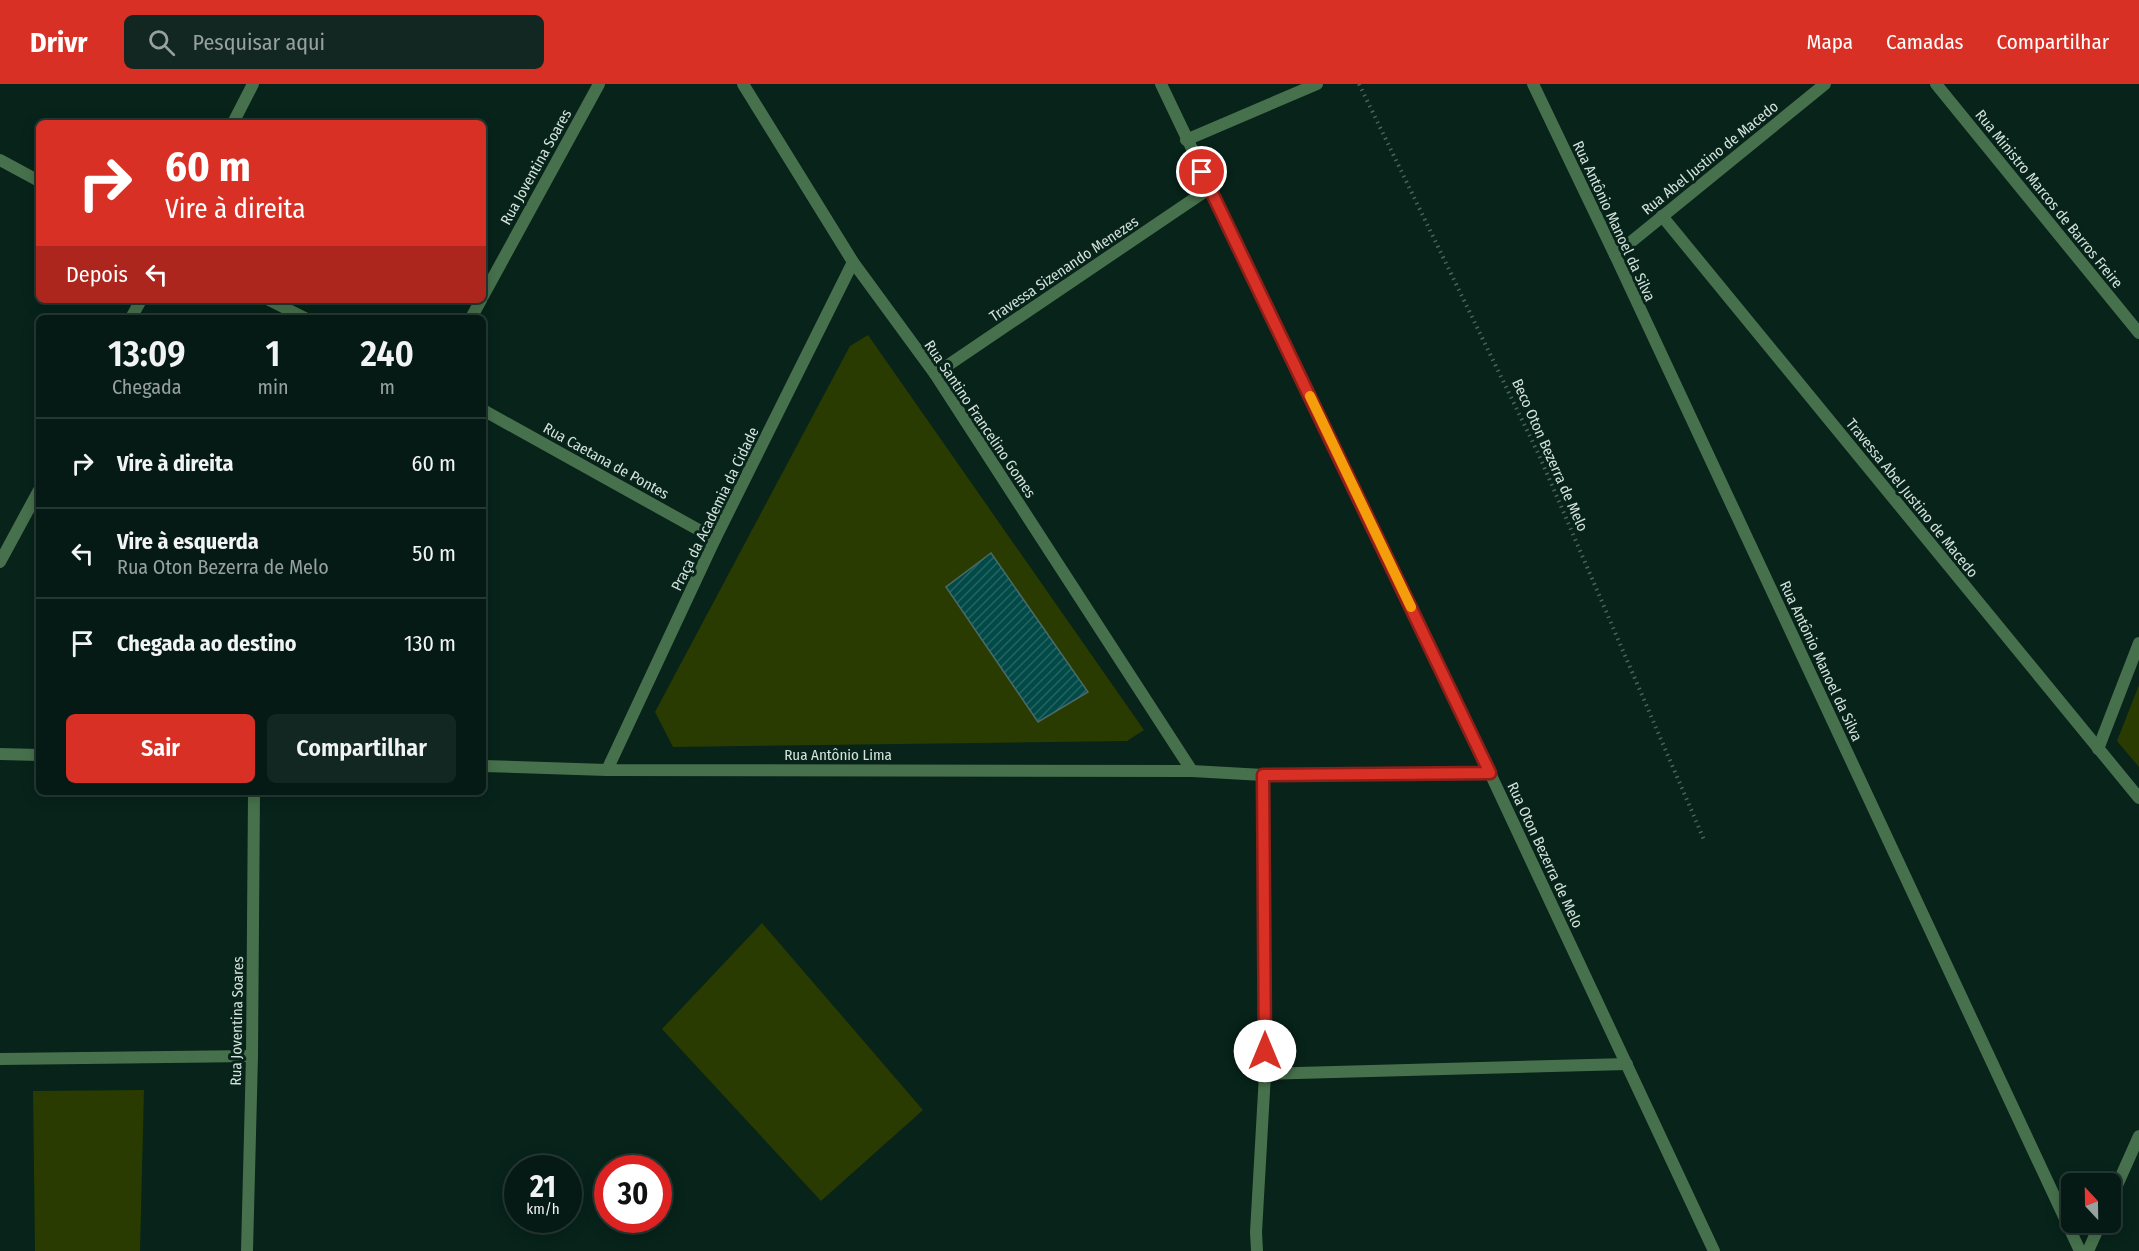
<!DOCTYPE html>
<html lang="pt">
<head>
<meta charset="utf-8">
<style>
	body { margin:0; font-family:"Fira Sans Condensed",sans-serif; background:#132722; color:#f1f3f6; height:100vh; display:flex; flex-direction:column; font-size:22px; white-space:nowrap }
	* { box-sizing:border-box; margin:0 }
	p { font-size:20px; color:#97a1a0 }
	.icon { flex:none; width:33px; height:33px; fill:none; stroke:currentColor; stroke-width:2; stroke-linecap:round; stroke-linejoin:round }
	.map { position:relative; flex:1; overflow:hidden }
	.sheet { position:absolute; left:36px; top:231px; width:450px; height:480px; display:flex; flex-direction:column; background:#051a14; border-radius:9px; box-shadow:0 3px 15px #0003,0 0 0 2px #263834 }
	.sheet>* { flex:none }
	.top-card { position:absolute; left:36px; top:36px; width:450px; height:183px; border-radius:9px; box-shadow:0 3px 15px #0003,0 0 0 2px #263834; background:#d93025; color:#fff; overflow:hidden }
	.needle { width:39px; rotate:338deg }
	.fabs { position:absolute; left:2061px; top:1089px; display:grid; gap:12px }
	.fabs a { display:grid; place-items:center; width:60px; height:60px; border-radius:9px; background:#051a14; box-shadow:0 3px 15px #0003,0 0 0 2px #263834; font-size:30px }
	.speed { position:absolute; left:504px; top:1071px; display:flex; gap:12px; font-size:30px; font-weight:700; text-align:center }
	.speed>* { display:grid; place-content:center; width:78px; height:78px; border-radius:50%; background:#051a14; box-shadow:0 3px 15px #0003,0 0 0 2px #263834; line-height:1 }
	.speed small { font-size:15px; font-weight:400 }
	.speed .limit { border:9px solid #d22; background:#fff; color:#111 }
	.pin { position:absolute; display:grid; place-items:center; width:51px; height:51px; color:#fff; margin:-26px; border:3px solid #fff; border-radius:50%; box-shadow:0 2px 6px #0007 }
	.me { position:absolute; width:66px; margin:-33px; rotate:0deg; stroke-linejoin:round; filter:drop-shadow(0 0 4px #0008) }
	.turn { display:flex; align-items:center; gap:21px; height:126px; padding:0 30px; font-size:27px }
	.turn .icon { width:78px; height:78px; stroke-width:2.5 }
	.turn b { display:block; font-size:42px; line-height:51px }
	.then { display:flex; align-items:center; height:57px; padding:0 30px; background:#0003; gap:12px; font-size:22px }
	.eta { display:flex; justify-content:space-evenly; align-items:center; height:102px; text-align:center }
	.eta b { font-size:36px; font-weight:600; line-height:42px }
	.button { display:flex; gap:12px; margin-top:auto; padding:12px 30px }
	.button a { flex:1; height:69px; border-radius:9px; background:#d93025; color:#fff; font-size:24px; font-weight:600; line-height:69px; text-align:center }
	.button a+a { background:#132722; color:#f1f3f6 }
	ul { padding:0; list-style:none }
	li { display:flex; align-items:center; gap:18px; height:90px; padding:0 30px; border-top:2px solid #263834 }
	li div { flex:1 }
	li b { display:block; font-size:22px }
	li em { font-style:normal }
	header { display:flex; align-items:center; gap:36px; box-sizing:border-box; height:84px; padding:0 30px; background:#d93025; color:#fff }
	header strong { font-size:28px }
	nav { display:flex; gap:33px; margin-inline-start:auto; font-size:21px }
	.search { width:420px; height:54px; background:#132722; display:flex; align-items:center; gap:15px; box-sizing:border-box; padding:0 21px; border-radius:9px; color:#97a1a0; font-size:22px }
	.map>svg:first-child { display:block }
	.green { fill:#293b00 }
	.building { fill:url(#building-hatch); stroke:#4a6b69; stroke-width:1.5 }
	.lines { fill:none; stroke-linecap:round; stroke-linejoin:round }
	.path { stroke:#4b635b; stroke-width:4; stroke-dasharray:1.5 4.5; stroke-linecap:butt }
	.minor { stroke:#47714c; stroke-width:12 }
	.route-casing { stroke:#8d1f18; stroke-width:15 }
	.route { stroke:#d93025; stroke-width:10 }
	.slow { stroke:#f59e0b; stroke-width:10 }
	.labels { text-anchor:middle; stroke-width:6; stroke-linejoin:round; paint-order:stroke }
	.street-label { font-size:15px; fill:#d3e3dc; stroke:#07231a }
</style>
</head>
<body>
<header>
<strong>Drivr</strong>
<div class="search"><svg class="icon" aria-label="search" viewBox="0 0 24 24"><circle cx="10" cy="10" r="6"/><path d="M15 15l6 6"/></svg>Pesquisar aqui</div>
<nav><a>Mapa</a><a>Camadas</a><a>Compartilhar</a></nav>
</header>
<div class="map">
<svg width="2139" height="1167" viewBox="0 0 2139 1167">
	<defs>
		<pattern id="building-hatch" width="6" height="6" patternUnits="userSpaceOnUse" patternTransform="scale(1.5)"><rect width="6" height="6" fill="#024a47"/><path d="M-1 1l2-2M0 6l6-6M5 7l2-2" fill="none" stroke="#266461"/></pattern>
	</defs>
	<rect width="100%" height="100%" fill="#07231a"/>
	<g class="green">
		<polygon points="868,251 1144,646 1127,657 673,663 655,628 850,262"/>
		<polygon points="2139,601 2139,683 2117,657"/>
		<polygon points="762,839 923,1026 821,1117 662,945"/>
		<polygon points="144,1006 140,1167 35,1167 33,1007"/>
	</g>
	<polygon class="building" points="991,469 1088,608 1038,638 946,503"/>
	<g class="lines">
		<polyline class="path" points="1359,0 1539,371 1705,758"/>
		<g class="minor">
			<polyline points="743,0 853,178 935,290 1192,687"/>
			<polyline points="1161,0 1490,689 1714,1167"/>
			<polyline points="1533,0 1615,171 2080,1167"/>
			<polyline points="1936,0 2139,249"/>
			<polyline points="233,39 253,0"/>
			<polyline points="1186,56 1317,0"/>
			<polyline points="0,76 39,97"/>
			<polyline points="1662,132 2139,714"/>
			<polyline points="1615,171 1825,0"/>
			<polyline points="483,212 599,0"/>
			<polyline points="269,216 305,234"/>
			<polyline points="131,234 141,216"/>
			<polyline points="471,234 481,216"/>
			<polyline points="935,290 1210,104"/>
			<polyline points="483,326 715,455"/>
			<polyline points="0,478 39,406"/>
			<polyline points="2098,665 2139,559"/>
			<polyline points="0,670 39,671"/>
			<polyline points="483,682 607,686 1192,687 1263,691 1490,689"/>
			<polyline points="607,686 715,455 853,178"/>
			<polyline points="0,975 252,972"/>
			<polyline points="1265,990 1627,980"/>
			<polyline points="2110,1117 2139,1052"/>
			<polyline points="247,1167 252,972 254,708"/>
			<polyline points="1257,1167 1256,1148 1265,990 1263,691"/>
			<polyline points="2088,1167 2101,1138"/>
		</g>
	</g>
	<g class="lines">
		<defs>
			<polyline id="route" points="1202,88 1490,689 1263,691 1265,967"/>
		</defs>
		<use href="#route" class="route-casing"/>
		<use href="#route" class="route"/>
		<polyline class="slow" points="1310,312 1411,523"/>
	</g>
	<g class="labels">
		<g class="street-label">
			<text transform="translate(1710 74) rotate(-39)" y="5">Rua Abel Justino de Macedo</text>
			<text transform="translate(536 83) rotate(-61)" y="5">Rua Joventina Soares</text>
			<text transform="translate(2049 115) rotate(51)" y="5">Rua Ministro Marcos de Barros Freire</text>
			<text transform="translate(1614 137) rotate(65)" y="5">Rua Antônio Manoel da Silva</text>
			<text transform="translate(1064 185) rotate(-34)" y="5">Travessa Sizenando Menezes</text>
			<text transform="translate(980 335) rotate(56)" y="5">Rua Santino Francelino Gomes</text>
			<text transform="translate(1550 371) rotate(66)" y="5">Beco Oton Bezerra de Melo</text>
			<text transform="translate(606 377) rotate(29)" y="5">Rua Caetana de Pontes</text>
			<text transform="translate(1912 414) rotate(51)" y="5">Travessa Abel Justino de Macedo</text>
			<text transform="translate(715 425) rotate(-64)" y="5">Praça da Academia da Cidade</text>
			<text transform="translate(1821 577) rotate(65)" y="5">Rua Antônio Manoel da Silva</text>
			<text x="838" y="676">Rua Antônio Lima</text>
			<text transform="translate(1545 771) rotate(65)" y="5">Rua Oton Bezerra de Melo</text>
			<text transform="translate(237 937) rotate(-89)" y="5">Rua Joventina Soares</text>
		</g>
	</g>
</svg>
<div class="fabs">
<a><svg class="needle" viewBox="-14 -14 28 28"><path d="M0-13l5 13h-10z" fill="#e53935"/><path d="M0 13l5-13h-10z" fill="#97a1a0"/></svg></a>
</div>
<div class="speed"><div>21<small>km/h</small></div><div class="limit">30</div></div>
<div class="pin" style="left:1202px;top:88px;background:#d93025"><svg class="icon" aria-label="arrive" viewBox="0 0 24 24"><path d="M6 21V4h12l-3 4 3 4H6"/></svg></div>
<svg class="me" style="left:1265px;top:967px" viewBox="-20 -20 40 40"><circle r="19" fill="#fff"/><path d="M0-13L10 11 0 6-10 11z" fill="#d93025"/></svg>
<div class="top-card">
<div class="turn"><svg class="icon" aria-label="right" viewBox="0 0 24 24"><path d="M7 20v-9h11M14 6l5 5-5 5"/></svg><div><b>60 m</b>Vire à direita</div></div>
<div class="then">Depois<svg class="icon" aria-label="left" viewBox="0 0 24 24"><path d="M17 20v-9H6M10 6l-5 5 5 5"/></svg></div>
</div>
<section class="sheet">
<div class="eta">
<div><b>13:09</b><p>Chegada</p></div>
<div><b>1</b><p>min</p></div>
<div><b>240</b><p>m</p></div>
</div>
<ul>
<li><svg class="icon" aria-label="right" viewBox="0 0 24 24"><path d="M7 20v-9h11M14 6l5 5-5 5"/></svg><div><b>Vire à direita</b></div><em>60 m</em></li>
<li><svg class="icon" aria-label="left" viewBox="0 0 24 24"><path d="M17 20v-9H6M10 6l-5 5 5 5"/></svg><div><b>Vire à esquerda</b><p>Rua Oton Bezerra de Melo</p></div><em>50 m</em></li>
<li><svg class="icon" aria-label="arrive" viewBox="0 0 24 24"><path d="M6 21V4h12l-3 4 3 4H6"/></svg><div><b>Chegada ao destino</b></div><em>130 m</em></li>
</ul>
<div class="button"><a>Sair</a><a>Compartilhar</a></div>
</section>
</div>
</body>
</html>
